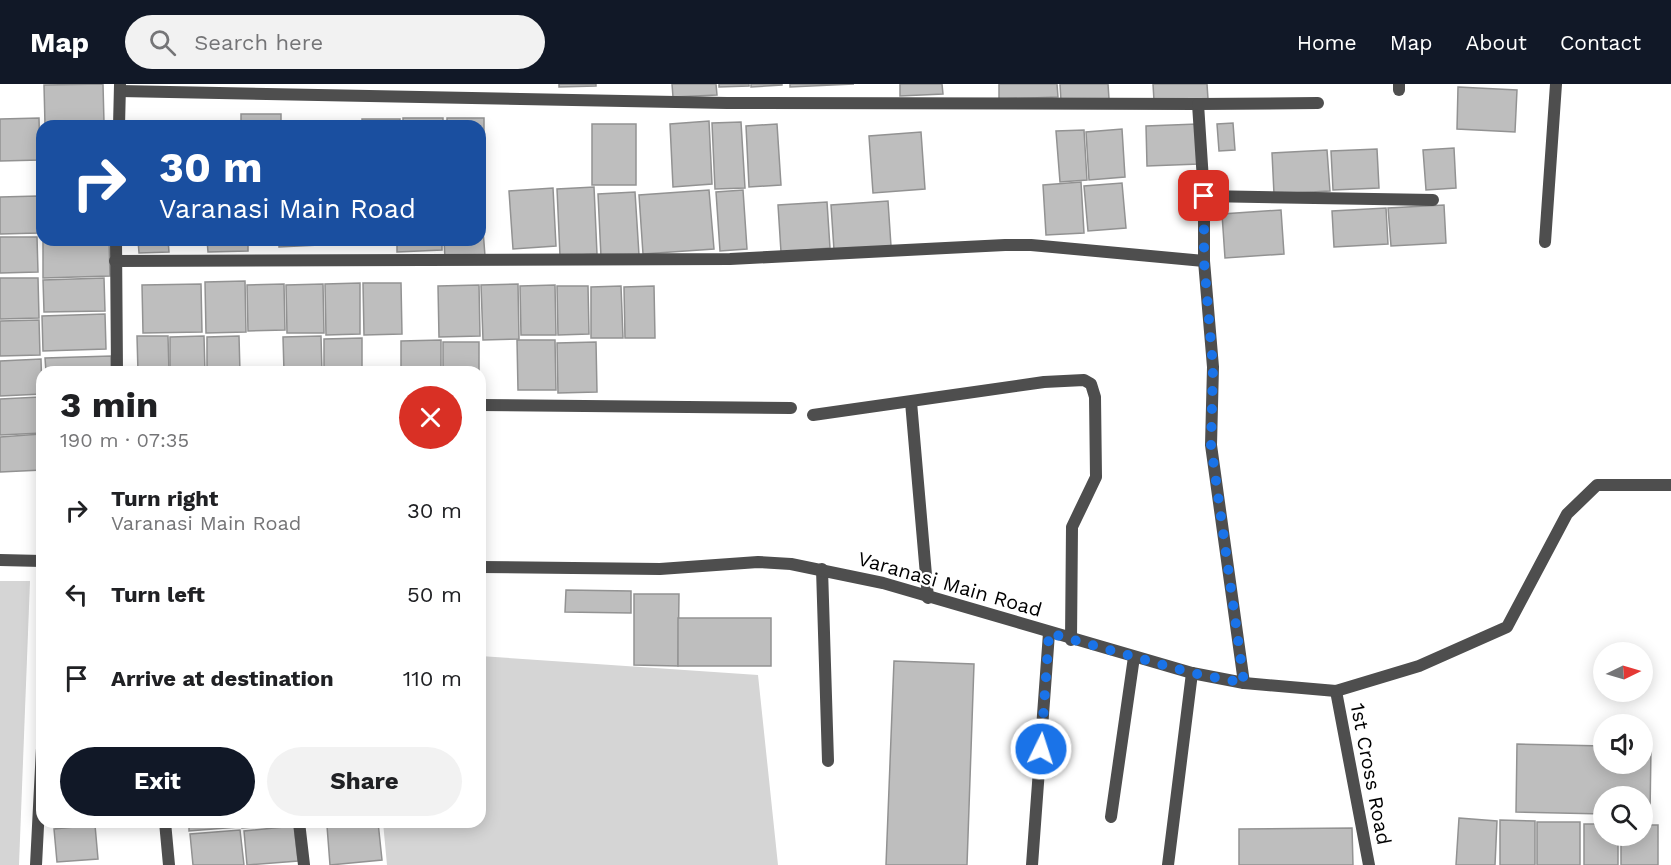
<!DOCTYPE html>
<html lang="en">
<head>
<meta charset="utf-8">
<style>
	body { margin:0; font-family:"Work Sans",sans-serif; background:#f2f2f2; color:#202124; height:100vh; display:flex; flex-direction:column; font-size:22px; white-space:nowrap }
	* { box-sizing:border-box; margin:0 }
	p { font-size:20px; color:#757577 }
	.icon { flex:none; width:33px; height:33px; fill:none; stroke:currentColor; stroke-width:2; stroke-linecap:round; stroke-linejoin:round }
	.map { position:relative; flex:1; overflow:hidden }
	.details { position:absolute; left:36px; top:282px; width:450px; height:462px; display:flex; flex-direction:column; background:#fff; border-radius:18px; box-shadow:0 3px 15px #0003 }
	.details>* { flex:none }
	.hud { position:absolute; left:36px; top:36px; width:450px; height:126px; border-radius:18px; box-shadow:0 3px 15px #0003; background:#1a4fa0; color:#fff; overflow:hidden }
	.needle { width:39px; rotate:85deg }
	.controls { position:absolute; left:1593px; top:558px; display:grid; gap:12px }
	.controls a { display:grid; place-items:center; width:60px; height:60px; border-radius:50%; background:#fff; box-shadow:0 3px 15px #0003; font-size:30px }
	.pin { position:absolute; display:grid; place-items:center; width:51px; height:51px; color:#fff; margin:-26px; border-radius:12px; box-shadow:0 3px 9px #0006 }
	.me { position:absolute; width:66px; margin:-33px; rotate:4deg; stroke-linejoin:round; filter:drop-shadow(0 0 4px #0008) }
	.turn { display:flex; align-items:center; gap:21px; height:126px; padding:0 24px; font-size:27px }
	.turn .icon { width:78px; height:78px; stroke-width:2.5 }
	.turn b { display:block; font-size:42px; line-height:51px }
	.round { display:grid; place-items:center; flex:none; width:63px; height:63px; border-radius:32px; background:#f2f2f2 }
	.headline { display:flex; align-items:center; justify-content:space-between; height:102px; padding:0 24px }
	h1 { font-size:36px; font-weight:700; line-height:45px }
	.primary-button { display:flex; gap:12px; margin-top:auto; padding:12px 24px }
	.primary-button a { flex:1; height:69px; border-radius:36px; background:#111827; color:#fff; font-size:24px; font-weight:700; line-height:69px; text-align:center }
	.primary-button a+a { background:#f2f2f2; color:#202124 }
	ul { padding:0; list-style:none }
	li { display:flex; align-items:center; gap:18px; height:84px; padding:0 24px }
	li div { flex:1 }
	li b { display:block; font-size:22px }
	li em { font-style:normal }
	header { display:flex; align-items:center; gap:36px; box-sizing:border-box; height:84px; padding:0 30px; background:#111827; color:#fff }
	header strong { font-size:28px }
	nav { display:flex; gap:33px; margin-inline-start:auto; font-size:21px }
	.search { width:420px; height:54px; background:#f2f2f2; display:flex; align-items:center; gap:15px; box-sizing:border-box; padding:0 21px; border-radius:33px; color:#757577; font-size:22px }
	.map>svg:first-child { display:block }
	.green { fill:#d5d5d5 }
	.building { fill:#bebebe; stroke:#929292; stroke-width:1.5 }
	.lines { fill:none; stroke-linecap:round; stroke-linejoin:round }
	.service { stroke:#4e4e4e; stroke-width:12 }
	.minor { stroke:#4e4e4e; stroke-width:12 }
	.tertiary { stroke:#4e4e4e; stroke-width:12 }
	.route { stroke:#1a73e8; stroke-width:10; stroke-dasharray:0 18 }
	.labels { text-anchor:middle; stroke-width:4.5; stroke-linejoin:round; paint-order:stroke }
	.street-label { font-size:20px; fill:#000; stroke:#fff }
</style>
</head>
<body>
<header>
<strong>Map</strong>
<div class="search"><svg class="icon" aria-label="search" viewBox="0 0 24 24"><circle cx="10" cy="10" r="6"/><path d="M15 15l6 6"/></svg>Search here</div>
<nav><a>Home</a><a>Map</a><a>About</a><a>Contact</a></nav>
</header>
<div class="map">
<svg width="1671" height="781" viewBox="0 0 1671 781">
	<rect width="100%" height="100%" fill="#fff"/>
	<g class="green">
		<polygon points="0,497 30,497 19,781 0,781"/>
		<polygon points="480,572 758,591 778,781 387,781 383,738 480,738"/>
	</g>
	<g class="building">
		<polygon points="103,0 104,39 45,41 44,1"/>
		<polygon points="559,0 596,0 596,2 559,3"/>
		<polygon points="672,0 716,0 717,11 673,13"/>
		<polygon points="719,0 749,0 749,2 719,3"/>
		<polygon points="751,0 782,0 782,1 751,3"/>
		<polygon points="790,0 854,0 790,3"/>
		<polygon points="900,0 942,0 943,10 900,12"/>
		<polygon points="999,0 1057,0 1058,13 999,15"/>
		<polygon points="1060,0 1108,0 1109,15 1061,17"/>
		<polygon points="1153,0 1207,0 1208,15 1154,17"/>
		<polygon points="1458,3 1517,6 1515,48 1457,45"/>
		<rect x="241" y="30" width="40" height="12"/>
		<polygon points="39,34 40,76 0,77 0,35"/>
		<rect x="403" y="34" width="40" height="8"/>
		<polygon points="447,34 484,34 484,84 480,84 480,42 447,42"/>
		<rect x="362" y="35" width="38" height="7"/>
		<polygon points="709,37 712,100 673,103 670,40"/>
		<polygon points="741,38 745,104 715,105 712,39"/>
		<polygon points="1233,39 1235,66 1219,67 1217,40"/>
		<rect x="592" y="40" width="44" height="61"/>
		<polygon points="777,40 781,101 749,103 746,42"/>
		<polygon points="1197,40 1199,80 1147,82 1146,42"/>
		<polygon points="1122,45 1125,93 1089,96 1086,48"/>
		<polygon points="1084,46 1087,96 1060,98 1056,47"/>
		<polygon points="921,48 925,105 873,109 869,52"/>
		<polygon points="1454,64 1456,104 1426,106 1423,66"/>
		<polygon points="1377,65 1379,104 1333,106 1331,67"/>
		<polygon points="1327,66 1330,107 1274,110 1272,69"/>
		<polygon points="1081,98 1084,149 1046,151 1043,101"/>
		<polygon points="1122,99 1126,144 1088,147 1084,102"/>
		<polygon points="594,103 597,170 560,172 557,105"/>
		<polygon points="553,104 556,162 513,165 509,107"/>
		<polygon points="480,106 485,172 445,174 444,156 480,156"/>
		<polygon points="709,106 714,165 643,170 639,111"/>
		<polygon points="743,106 747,165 720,167 716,108"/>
		<polygon points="635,108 639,171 601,173 598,110"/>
		<polygon points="38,112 39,149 0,150 0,113"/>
		<polygon points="888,117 891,162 834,166 831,121"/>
		<polygon points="827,118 830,164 781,168 778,121"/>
		<polygon points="1444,121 1446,159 1391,162 1388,124"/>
		<polygon points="1386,124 1388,160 1334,163 1332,127"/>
		<polygon points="1281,126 1284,170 1225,174 1222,130"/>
		<polygon points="0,153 37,153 38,188 0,189"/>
		<polygon points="43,156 109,156 110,192 43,194"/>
		<polygon points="138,156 168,156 169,168 139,169"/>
		<polygon points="207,156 248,156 248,167 208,168"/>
		<polygon points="279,156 319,156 319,161 279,163"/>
		<polygon points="397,156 442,156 442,166 397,168"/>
		<polygon points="0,194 38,194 39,234 0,235"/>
		<polygon points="104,194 105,227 44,228 43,196"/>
		<polygon points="245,197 246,248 206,249 205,198"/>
		<polygon points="360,199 360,250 326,251 325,200"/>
		<polygon points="363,199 401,199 402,250 364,251"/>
		<polygon points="201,200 202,248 143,249 142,201"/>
		<polygon points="284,200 285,246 248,247 247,201"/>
		<polygon points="323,200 324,249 287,249 286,201"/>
		<polygon points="518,200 519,255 483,256 481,201"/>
		<polygon points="479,201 480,252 439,253 438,202"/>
		<polygon points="555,201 556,251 521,251 520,202"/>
		<polygon points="557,202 588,202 589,250 558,251"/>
		<polygon points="621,202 623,254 591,254 591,203"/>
		<polygon points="654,202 655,254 625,254 624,203"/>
		<polygon points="105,230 106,265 43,267 42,232"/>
		<polygon points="39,236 40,271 0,272 0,237"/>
		<polygon points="137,252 168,252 169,288 138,288"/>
		<polygon points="204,252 205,288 170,288 170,253"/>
		<polygon points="239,252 240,288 207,288 207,253"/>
		<polygon points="321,252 322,288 284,288 283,253"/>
		<polygon points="362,254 362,288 324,288 324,255"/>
		<polygon points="441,256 441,288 401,288 401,257"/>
		<polygon points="517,256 555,256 556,306 518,306"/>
		<rect x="443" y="258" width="36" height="30"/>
		<polygon points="596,258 597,308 558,309 557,259"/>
		<polygon points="111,272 111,288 46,288 45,274"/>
		<polygon points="41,275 42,310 0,312 0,277"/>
		<polygon points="40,313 42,349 0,351 0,315"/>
		<polygon points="41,350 42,386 0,388 0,353"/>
		<polygon points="566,506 631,507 631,529 565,528"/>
		<polygon points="634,510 679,510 678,582 634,581"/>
		<rect x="678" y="534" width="93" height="48"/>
		<polygon points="894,577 974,580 967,781 886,781"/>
		<polygon points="1517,660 1604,662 1604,680 1642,680 1642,663 1651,663 1650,731 1642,731 1642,712 1604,712 1604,730 1516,728"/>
		<polygon points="1459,734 1497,737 1495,781 1456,781"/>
		<polygon points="1500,736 1535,737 1535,781 1500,781"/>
		<polygon points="189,738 238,738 238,743 189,747"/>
		<polygon points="242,738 295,738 296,739 242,744"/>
		<polygon points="378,738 382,776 330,781 327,742"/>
		<rect x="1537" y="738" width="43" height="43"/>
		<polygon points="1584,740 1604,740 1604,752 1618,752 1618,781 1584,781"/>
		<polygon points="95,741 98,775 57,778 54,745"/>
		<polygon points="1642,741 1658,741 1658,781 1621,781 1621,752 1642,752"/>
		<polygon points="294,742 298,777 247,781 244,747"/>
		<polygon points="1352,744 1353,781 1239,781 1239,745"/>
		<polygon points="240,746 244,781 193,781 190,750"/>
	</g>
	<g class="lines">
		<polyline class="service" points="822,485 828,677"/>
		<g class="minor">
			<polyline points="1399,6 1399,0"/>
			<polyline points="120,7 727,19 1198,20 1204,112 1204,177 1213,283 1211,361 1244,599"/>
			<polyline points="1198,20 1318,19"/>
			<polyline points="119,42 120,1"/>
			<polyline points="1204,112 1433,116"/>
			<polyline points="116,156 117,288"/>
			<polyline points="1545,158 1556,0"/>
			<polyline points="115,177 730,175 1005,161 1031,161 1204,177"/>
			<polyline points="911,318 928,514"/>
			<polyline points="480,321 791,324"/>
			<polyline points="813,331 1044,298 1084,296 1091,300 1095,313 1096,393 1072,443 1071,556"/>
			<polyline points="1336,607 1369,781"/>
			<polyline points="1111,733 1134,573"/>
			<polyline points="165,738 169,781"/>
			<polyline points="299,738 304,781"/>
			<polyline points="36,781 42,664"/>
			<polyline points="1032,781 1049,549"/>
			<polyline points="1168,781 1192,589"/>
		</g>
		<g class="tertiary">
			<polyline points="0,476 42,477"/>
			<polyline points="480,483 660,485 758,478 791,480 883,499 1192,589 1244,599 1336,607 1419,582 1507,543 1567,430 1597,401 1671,401"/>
		</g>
	</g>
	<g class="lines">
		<polyline class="route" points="1041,665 1049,549 1192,589 1244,599 1211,361 1213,283 1204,177 1204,112"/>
	</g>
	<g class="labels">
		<g class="street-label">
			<text transform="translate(950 500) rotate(16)" y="7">Varanasi Main Road</text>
			<text transform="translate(1371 690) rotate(79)" y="7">1st Cross Road</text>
		</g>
	</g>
</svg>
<div class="controls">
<a><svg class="needle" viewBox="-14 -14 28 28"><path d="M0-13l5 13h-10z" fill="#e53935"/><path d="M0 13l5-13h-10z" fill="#757577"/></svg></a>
<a><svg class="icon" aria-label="sound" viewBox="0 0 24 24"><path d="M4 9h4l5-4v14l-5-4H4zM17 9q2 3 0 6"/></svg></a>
<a><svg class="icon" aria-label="search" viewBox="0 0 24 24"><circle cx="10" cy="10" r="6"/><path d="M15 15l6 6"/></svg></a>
</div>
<div class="pin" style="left:1204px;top:112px;background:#d93025"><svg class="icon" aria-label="arrive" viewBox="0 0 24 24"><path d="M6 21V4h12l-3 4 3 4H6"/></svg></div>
<svg class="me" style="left:1041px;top:665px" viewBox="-20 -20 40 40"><circle r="17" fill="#1a73e8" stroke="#fff" stroke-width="3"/><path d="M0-11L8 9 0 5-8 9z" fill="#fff"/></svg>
<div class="hud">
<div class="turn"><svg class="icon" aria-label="right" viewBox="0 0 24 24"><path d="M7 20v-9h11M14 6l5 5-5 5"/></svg><div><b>30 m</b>Varanasi Main Road</div></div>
</div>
<section class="details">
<div class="headline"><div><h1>3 min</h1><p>190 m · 07:35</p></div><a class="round" style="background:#d93025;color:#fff"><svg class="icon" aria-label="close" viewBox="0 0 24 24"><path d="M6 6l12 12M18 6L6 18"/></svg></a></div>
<ul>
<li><svg class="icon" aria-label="right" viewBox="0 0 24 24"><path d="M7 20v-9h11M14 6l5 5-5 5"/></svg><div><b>Turn right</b><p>Varanasi Main Road</p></div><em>30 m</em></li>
<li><svg class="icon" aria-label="left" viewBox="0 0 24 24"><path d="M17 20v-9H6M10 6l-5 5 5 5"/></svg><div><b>Turn left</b></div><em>50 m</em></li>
<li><svg class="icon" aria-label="arrive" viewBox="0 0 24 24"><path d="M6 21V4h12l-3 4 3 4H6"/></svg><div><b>Arrive at destination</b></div><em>110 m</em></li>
</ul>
<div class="primary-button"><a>Exit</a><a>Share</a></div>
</section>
</div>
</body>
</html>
